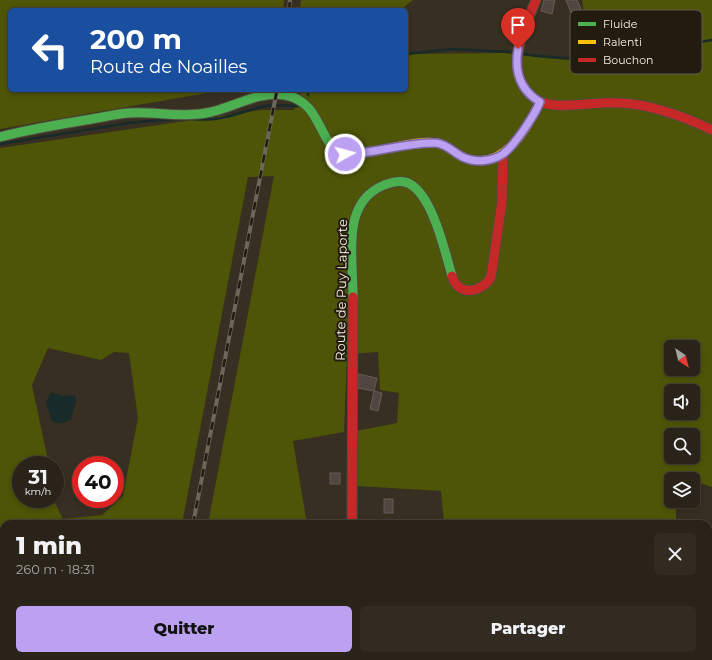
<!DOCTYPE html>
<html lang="fr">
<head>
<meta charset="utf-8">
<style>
	body { margin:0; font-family:Montserrat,sans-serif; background:#312b22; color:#f1f3f6; height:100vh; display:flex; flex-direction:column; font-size:15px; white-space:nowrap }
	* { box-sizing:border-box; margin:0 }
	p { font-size:13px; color:#a5a4a2 }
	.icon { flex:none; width:22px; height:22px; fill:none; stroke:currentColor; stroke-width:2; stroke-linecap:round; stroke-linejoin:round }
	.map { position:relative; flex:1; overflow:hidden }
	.side { position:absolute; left:0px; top:520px; width:712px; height:140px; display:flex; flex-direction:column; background:#292319; border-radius:12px 12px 0 0; box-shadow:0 2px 6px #0003,0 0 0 1px #454038 }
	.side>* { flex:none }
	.guide { position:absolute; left:8px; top:8px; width:400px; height:84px; border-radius:6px; box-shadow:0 2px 6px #0003,0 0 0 1px #454038; background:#1a4fa0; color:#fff; overflow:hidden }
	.needle { width:26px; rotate:145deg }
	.fabs { position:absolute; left:664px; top:340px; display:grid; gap:8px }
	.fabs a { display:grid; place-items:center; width:36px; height:36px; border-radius:6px; background:#292319; box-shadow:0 2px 6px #0003,0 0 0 1px #454038; font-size:20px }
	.speed { position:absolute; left:12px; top:456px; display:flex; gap:8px; font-size:20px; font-weight:700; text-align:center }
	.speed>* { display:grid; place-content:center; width:52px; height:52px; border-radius:50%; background:#292319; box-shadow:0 2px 6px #0003,0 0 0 1px #454038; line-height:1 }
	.speed small { font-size:10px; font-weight:400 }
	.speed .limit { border:6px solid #d22; background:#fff; color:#111 }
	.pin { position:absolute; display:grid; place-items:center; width:34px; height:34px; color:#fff; margin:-41px -17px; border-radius:50% 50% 50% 0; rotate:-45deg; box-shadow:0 0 4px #0007 }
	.pin .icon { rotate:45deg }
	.me { position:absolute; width:44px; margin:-22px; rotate:83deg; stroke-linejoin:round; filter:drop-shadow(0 0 3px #0008) }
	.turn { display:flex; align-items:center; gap:14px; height:84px; padding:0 16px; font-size:18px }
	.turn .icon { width:52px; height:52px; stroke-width:2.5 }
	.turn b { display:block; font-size:28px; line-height:34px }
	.round { display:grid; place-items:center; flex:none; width:42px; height:42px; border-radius:6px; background:#312b22 }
	.head { display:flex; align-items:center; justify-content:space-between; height:68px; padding:0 16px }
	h1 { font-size:24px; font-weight:800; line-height:30px }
	.button { display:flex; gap:8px; margin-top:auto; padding:8px 16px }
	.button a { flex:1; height:46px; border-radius:6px; background:#bca0f2; color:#111; font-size:16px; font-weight:800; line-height:46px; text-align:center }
	.button a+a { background:#312b22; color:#f1f3f6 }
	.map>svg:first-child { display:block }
	.green { fill:#4e5506; fill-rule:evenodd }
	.water { fill:#182a29 }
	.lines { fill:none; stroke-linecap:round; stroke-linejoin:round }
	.stream { stroke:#182a29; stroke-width:2.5 }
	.building { fill:#514740; stroke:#665c55 }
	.street-casing { stroke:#524a3f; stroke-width:8 }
	.fast-casing { stroke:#524a3f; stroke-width:11 }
	.slow-casing { stroke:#524a3f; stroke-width:11 }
	.jam-casing { stroke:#524a3f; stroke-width:11 }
	.street { stroke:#6e675d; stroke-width:6 }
	.fast { stroke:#4caf50; stroke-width:9 }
	.slow { stroke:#ffc107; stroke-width:9 }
	.jam { stroke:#c62828; stroke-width:9 }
	.rail-casing { stroke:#6c665b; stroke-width:4 }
	.rail { stroke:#221b10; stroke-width:2.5; stroke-dasharray:8; stroke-linecap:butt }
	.route-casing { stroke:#7a689d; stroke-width:10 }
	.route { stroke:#bca0f2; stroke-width:7 }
	.labels { text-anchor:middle; stroke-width:4; stroke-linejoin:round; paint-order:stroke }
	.street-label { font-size:13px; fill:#f9f0e1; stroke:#221b10 }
	.key { fill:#221b10; stroke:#625b4f; stroke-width:1 }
	.key-label { font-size:11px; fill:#f9f0e1 }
</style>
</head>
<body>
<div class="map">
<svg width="712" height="660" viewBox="0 0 712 660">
	<rect width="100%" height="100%" fill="#372f21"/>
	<g class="green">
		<polygon points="0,0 284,0 283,10 10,10 10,90 224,90 0,129"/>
		<polygon points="301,0 413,0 400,10 300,10"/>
		<path d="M582 0H712V487L693 481V479L680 477V479H671V501H676V524H413V519L444 523 441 491 357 486 356 431 397 423 399 393 380 390 378 352 347 354 344 432 293 441 307 524H208L274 176 248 177 182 524H4V656H156V660H0V148L261 110H294L301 91 295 90H406V54L504 53 593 63ZM671 347H693V369H671ZM48 348 101 360 114 352 129 353 138 418 123 496 102 515 63 519 53 499H21V465H49L32 385ZM671 391H693V413H671ZM671 435H693V457H671Z"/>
		<polygon points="708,617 712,619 712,660 358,660 358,656 708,656"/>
		<polygon points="187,656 285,656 285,660 186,660"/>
	</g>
	<path class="water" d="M51 392 63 396 75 395 76 401 71 419C64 424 57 425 51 420L46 402Z"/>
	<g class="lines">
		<g class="stream">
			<polyline points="406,54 452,49 510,52"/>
			<path d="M523 54C590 65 647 52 712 40"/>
			<polyline points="308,95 309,90"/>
			<path d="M192 119C222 122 237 113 264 106 275 104 288 106 298 106"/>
			<polyline points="0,144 128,123 173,119"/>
		</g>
	</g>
	<g class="building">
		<polygon points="544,0 555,0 552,14 541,11"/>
		<polygon points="566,0 577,0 581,9 571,13"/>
		<polygon points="358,374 377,378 374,391 382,393 378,411 370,409 374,391 358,388"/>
		<rect x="330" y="473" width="10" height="11"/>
		<rect x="384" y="499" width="9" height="14"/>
	</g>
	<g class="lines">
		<defs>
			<polyline id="street" points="351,660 351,656"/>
			<g id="fast">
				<path d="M0 137C30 129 61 124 92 119 104 117 116 114 128 113 154 111 180 118 206 113 232 109 258 90 285 95 324 102 317 147 345 154 353 156 366 152 375 151"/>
				<path d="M353 297C353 274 349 239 355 218 360 202 368 192 384 185 392 182 402 179 410 184 433 197 445 252 452 276"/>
			</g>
			<path id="slow" d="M375 151C395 148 418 140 438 143 450 146 457 156 468 159 504 170 527 129 540 102"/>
			<g id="jam">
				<path d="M536 0C525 27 508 59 524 87 530 98 542 104 554 105 577 107 599 101 622 103 654 105 683 116 712 130"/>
				<path d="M452 276C458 297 482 293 491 277L502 202 503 154"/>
				<polyline points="352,524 353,297"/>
			</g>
		</defs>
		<use href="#street" class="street-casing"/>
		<use href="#fast" class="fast-casing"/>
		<use href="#slow" class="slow-casing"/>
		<use href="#jam" class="jam-casing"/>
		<use href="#street" class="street"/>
		<use href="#fast" class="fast"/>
		<use href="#slow" class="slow"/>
		<use href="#jam" class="jam"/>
		<defs>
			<g id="rail">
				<polyline points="289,10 290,0"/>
				<polyline points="193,524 277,90"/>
				<polyline points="166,660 167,656"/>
			</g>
		</defs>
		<use href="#rail" class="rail-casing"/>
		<use href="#rail" class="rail"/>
	</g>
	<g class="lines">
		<defs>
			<path id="route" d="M345 154C375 154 405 142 436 143 448 144 454 154 465 158 476 163 493 161 503 154 515 145 534 116 540 102 520 90 514 72 518 49"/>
		</defs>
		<use href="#route" class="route-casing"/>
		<use href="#route" class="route"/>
	</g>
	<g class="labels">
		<g class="street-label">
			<text transform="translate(341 290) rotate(-89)" y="5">Route de Puy Laporte</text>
		</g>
	</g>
	<rect x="570" y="10" width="132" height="64" rx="6" class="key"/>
	<rect x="578" y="22" width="18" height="4" fill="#4caf50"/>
	<rect x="578" y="40" width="18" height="4" fill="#ffc107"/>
	<rect x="578" y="58" width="18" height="4" fill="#c62828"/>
	<g class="key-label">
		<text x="603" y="28">Fluide</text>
		<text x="603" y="46">Ralenti</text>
		<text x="603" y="64">Bouchon</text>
	</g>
</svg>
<div class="fabs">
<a><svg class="needle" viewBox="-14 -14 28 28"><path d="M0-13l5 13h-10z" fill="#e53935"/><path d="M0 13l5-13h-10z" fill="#a5a4a2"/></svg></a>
<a><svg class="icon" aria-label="sound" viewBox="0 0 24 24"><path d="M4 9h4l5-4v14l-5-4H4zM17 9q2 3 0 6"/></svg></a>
<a><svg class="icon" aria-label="search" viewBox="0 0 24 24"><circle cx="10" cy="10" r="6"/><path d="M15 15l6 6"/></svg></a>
<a><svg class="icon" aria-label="layers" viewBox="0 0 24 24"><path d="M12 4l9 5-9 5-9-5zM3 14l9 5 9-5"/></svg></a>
</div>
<div class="speed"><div>31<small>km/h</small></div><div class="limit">40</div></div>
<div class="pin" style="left:518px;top:49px;background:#d93025"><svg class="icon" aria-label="arrive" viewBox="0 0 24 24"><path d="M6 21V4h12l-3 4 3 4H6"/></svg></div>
<svg class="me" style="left:345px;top:154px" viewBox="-20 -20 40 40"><circle r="17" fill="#bca0f2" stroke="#fff" stroke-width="3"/><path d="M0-11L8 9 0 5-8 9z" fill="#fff"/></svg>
<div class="guide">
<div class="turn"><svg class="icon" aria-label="left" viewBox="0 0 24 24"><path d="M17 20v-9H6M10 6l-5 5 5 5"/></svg><div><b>200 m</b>Route de Noailles</div></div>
</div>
<section class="side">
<div class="head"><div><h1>1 min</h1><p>260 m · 18:31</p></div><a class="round"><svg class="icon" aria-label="close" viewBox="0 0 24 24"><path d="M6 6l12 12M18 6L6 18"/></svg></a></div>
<div class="button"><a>Quitter</a><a>Partager</a></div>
</section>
</div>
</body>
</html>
